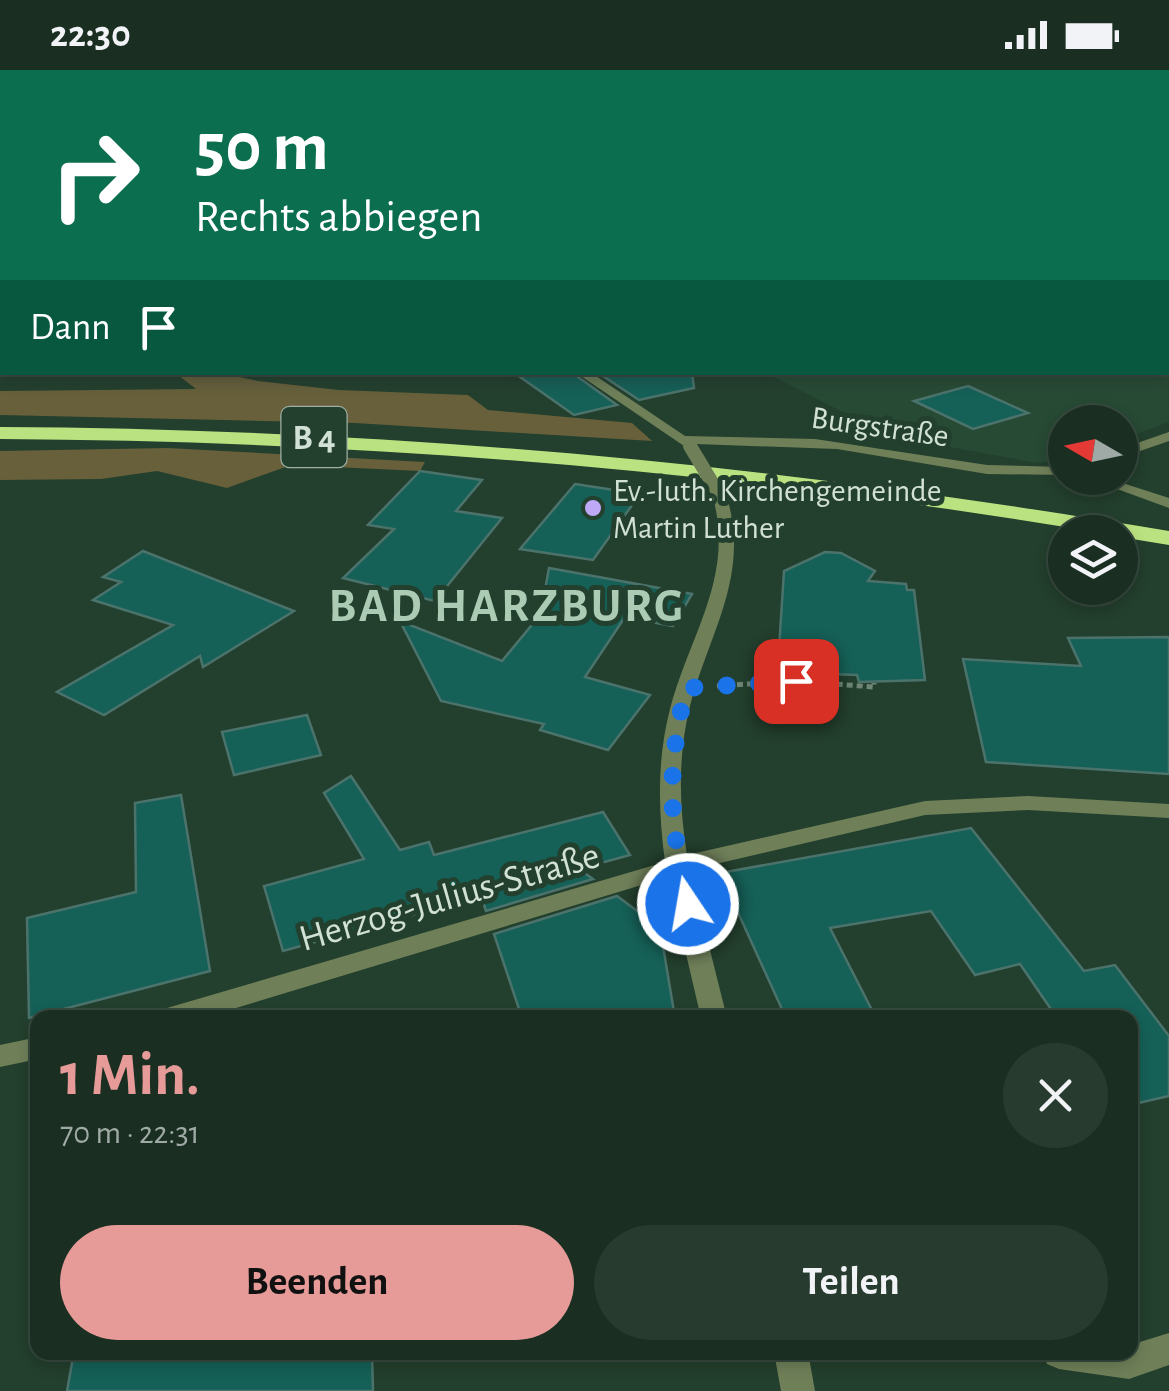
<!DOCTYPE html>
<html lang="de">
<head>
<meta charset="utf-8">
<style>
	body { margin:0; font-family:"Alegreya Sans",sans-serif; background:#273b2f; color:#f1f3f6; height:100vh; display:flex; flex-direction:column; font-size:38px; white-space:nowrap }
	* { box-sizing:border-box; margin:0 }
	p { font-size:32px; color:#9fa9a5 }
	.icon { flex:none; width:55px; height:55px; fill:none; stroke:currentColor; stroke-width:2; stroke-linecap:round; stroke-linejoin:round }
	.map { position:relative; flex:1; overflow:hidden }
	.side { position:absolute; left:30px; top:940px; width:1108px; height:350px; display:flex; flex-direction:column; background:#1a2f22; border-radius:20px; box-shadow:0 5px 15px #0003,0 0 0 2px #384a40 }
	.side>* { flex:none }
	.top-card { position:absolute; left:0px; top:0px; width:1170px; height:305px; box-shadow:0 5px 15px #0003,0 0 0 2px #384a40; background:#0b6e4f; color:#fff; overflow:hidden }
	.needle { width:65px; rotate:279deg }
	.buttons { position:absolute; left:1048px; top:335px; display:grid; gap:20px }
	.buttons a { display:grid; place-items:center; width:90px; height:90px; border-radius:50%; background:#1a2f22; box-shadow:0 5px 15px #0003,0 0 0 2px #384a40; font-size:50px }
	.pin { position:absolute; display:grid; place-items:center; width:85px; height:85px; color:#fff; margin:-42px; border-radius:20px; box-shadow:0 5px 15px #0006 }
	.me { position:absolute; width:110px; margin:-55px; rotate:348deg; stroke-linejoin:round; filter:drop-shadow(0 0 8px #0008) }
	.turn { display:flex; align-items:center; gap:35px; height:210px; padding:0 30px; font-size:45px }
	.turn .icon { width:130px; height:130px; stroke-width:2.5 }
	.turn b { display:block; font-size:70px; line-height:85px }
	.then { display:flex; align-items:center; height:95px; padding:0 30px; background:#0003; gap:20px; font-size:38px }
	.round { display:grid; place-items:center; flex:none; width:105px; height:105px; border-radius:52px; background:#273b2f }
	.overview { display:flex; align-items:center; justify-content:space-between; height:170px; padding:0 30px }
	h1 { font-size:60px; font-weight:700; line-height:75px; color:#e69b98 }
	.action { display:flex; gap:20px; margin-top:auto; padding:20px 30px }
	.action a { flex:1; height:115px; border-radius:60px; background:#e69b98; color:#111; font-size:40px; font-weight:700; line-height:115px; text-align:center }
	.action a+a { background:#273b2f; color:#f1f3f6 }
	.status { display:flex; justify-content:space-between; align-items:center; height:70px; padding:0 50px; background:#1a2f22; direction:ltr }
	.status svg { height:28px; fill:currentColor }
	.map>svg:first-child { display:block }
	.built { fill:#274a34 }
	.green { fill:#67603b }
	.building { fill:#156057; stroke:#4b736c; stroke-width:2.5 }
	.lines { fill:none; stroke-linecap:round; stroke-linejoin:round }
	.path { stroke:#6f8677; stroke-width:5; stroke-dasharray:6 4; stroke-linecap:butt }
	.lane { fill:#6f8059; fill-rule:evenodd }
	.street { fill:#6f8059; fill-rule:evenodd }
	.highway { fill:#bbe281; fill-rule:evenodd }
	.street-bridge { stroke:#6f8059; stroke-width:14 }
	.route { stroke:#1a73e8; stroke-width:18; stroke-dasharray:0 32.4 }
	.poi-dot { fill:#bda9f5; stroke:#233f2d; stroke-width:4 }
	.labels { text-anchor:middle; stroke-width:10; stroke-linejoin:round; paint-order:stroke }
	.far-street-label { font-size:32px; fill:#d1e1d5; stroke:#233f2d }
	.far-poi-label { font-size:32px; fill:#d1e1d5; stroke:#233f2d; text-anchor:start }
	.shield { fill:#233f2d; stroke:#9db0a3; stroke-width:2.5 }
	.shield-label { font-size:35px; font-weight:bold; fill:#d1e1d5 }
	.street-label { font-size:38px; fill:#d1e1d5; stroke:#233f2d }
	.district-label { font-size:48px; font-weight:bold; letter-spacing:2.5px; fill:#abcbb5; stroke:#233f2d }
</style>
</head>
<body>
<div class="status"><b>22:30</b><svg viewBox="0 0 49 12"><path d="M0 12V9h3v3zM5 12V6h3v6zM10 12V3h3v9zM15 12V0h3v12zM26 1h20v11H26zM47 4h2v5h-2z"/></svg></div>
<div class="map">
<svg width="1169" height="1321" viewBox="0 0 1169 1321">
	<rect width="100%" height="100%" fill="#233f2d"/>
	<polygon class="built" points="1168,271 1169,352 1120,370 1120,352 1065,352 1065,388 1037,393 889,366 766,303 1168,302"/>
	<g class="green">
		<polygon points="220,303 258,311 339,320 468,325 488,340 632,353 652,371 355,353 0,345 0,321 196,319 178,305"/>
		<polygon points="168,378 425,392 420,401 291,395 227,418 157,401 101,409 0,410 0,381"/>
	</g>
	<g class="building">
		<polygon points="513,302 571,302 617,335 574,345"/>
		<polygon points="597,302 692,302 694,318 639,330"/>
		<polygon points="968,316 1028,343 973,359 914,331"/>
		<polygon points="420,401 482,410 456,441 502,448 435,531 343,508 394,459 368,455"/>
		<polygon points="575,414 640,424 593,490 520,479"/>
		<polygon points="143,481 294,541 203,597 200,586 104,645 57,622 173,555 93,530 121,512 103,507"/>
		<polygon points="825,482 841,483 875,501 868,511 906,514 907,520 914,520 925,610 859,612 857,605 830,604 829,598 778,594 784,501"/>
		<polygon points="549,498 692,524 673,556 625,547 585,607 650,625 608,680 540,660 544,654 441,631 400,551 502,591 550,533 543,531"/>
		<polygon points="1169,567 1169,704 986,692 963,589 1081,596 1068,568"/>
		<polygon points="307,645 321,685 234,705 222,662"/>
		<polygon points="351,706 400,780 429,772 434,785 603,742 630,785 579,799 593,809 486,841 481,826 283,881 264,816 364,789 324,723"/>
		<polygon points="181,725 210,901 29,948 27,848 136,822 135,733"/>
		<polygon points="971,758 1084,901 1115,895 1169,966 1169,1026 1130,1035 1130,948 1057,948 1020,894 975,905 931,841 830,858 876,948 786,948 720,803"/>
		<polygon points="617,826 660,858 675,948 522,948 494,864"/>
		<polygon points="74,1282 372,1282 373,1321 67,1321"/>
	</g>
	<g class="lines">
		<polyline class="path" points="717,616 796,611 874,617 874,613"/>
		<polygon class="lane" points="1169,1263 1169,1295 1129,1309 1059,1299 1047,1294 1043,1282 1130,1282 1130,1275"/>
		<g class="street">
			<rect x="0" y="215" width="2" height="6"/>
			<polygon points="575,302 590,302 685,366 815,369 987,395 1065,397 1065,405 987,404 837,379 696,374 695,379 690,380"/>
			<polygon points="1169,362 1169,371 1120,388 1120,379"/>
			<polygon points="1087,408 1107,408 1169,428 1169,438"/>
			<path d="M719 420 726 424C752 506 708 563 689 640 678 688 679 736 687 785L925 731 1028 726 1169 734V748L1028 740 925 745 690 800 727 948H701L668 807 203 948H154L158 941 167 938 665 792C658 740 657 689 670 639 690 563 736 506 712 424Z"/>
			<polygon points="38,967 38,989 0,997 0,975"/>
			<polygon points="774,1282 808,1282 815,1321 781,1321"/>
		</g>
		<path class="highway" d="M0 357C399 359 776 395 1169 461V475L1120 467V462H1095C732 401 368 371 0 369Z"/>
		<polyline class="street-bridge" points="690,376 719,424"/>
	</g>
	<linearGradient id="sky" x2="0" y2="1"><stop stop-color="#132319"/><stop offset="0.43" stop-color="#3f5857"/><stop offset="1" stop-color="#3f5857" stop-opacity="0"/></linearGradient>
	<rect width="1169" height="326" fill="url(#sky)"/>
	<g class="lines">
		<path class="route" d="M688 834C669 748 666 704 686 618L796 611"/>
	</g>
	<circle class="poi-dot" cx="593" cy="438" r="10"/>
	<g class="labels">
		<g class="far-street-label">
			<text transform="translate(880 356) rotate(8)" y="11">Burgstraße</text>
		</g>
		<g class="far-poi-label">
			<text x="613" y="431">Ev.-luth. Kirchengemeinde<tspan x="613" dy="37">Martin Luther</tspan></text>
		</g>
		<rect class="shield" x="281.5" y="337" width="65" height="60" rx="8"/>
		<g class="shield-label">
			<text x="314" y="379">B 4</text>
		</g>
		<g class="street-label">
			<text transform="translate(449 826) rotate(-16)" y="13">Herzog-Julius-Straße</text>
		</g>
		<g class="district-label">
			<text x="507" y="551">BAD HARZBURG</text>
		</g>
	</g>
</svg>
<div class="buttons">
<a><svg class="needle" viewBox="-14 -14 28 28"><path d="M0-13l5 13h-10z" fill="#e53935"/><path d="M0 13l5-13h-10z" fill="#9fa9a5"/></svg></a>
<a><svg class="icon" aria-label="layers" viewBox="0 0 24 24"><path d="M12 4l9 5-9 5-9-5zM3 14l9 5 9-5"/></svg></a>
</div>
<div class="pin" style="left:796px;top:611px;background:#d93025"><svg class="icon" aria-label="arrive" viewBox="0 0 24 24"><path d="M6 21V4h12l-3 4 3 4H6"/></svg></div>
<svg class="me" style="left:688px;top:834px" viewBox="-20 -20 40 40"><circle r="17" fill="#1a73e8" stroke="#fff" stroke-width="3"/><path d="M0-11L8 9 0 5-8 9z" fill="#fff"/></svg>
<div class="top-card">
<div class="turn"><svg class="icon" aria-label="right" viewBox="0 0 24 24"><path d="M7 20v-9h11M14 6l5 5-5 5"/></svg><div><b>50 m</b>Rechts abbiegen</div></div>
<div class="then">Dann<svg class="icon" aria-label="arrive" viewBox="0 0 24 24"><path d="M6 21V4h12l-3 4 3 4H6"/></svg></div>
</div>
<section class="side">
<div class="overview"><div><h1>1 Min.</h1><p>70 m · 22:31</p></div><a class="round"><svg class="icon" aria-label="close" viewBox="0 0 24 24"><path d="M6 6l12 12M18 6L6 18"/></svg></a></div>
<div class="action"><a>Beenden</a><a>Teilen</a></div>
</section>
</div>
</body>
</html>
